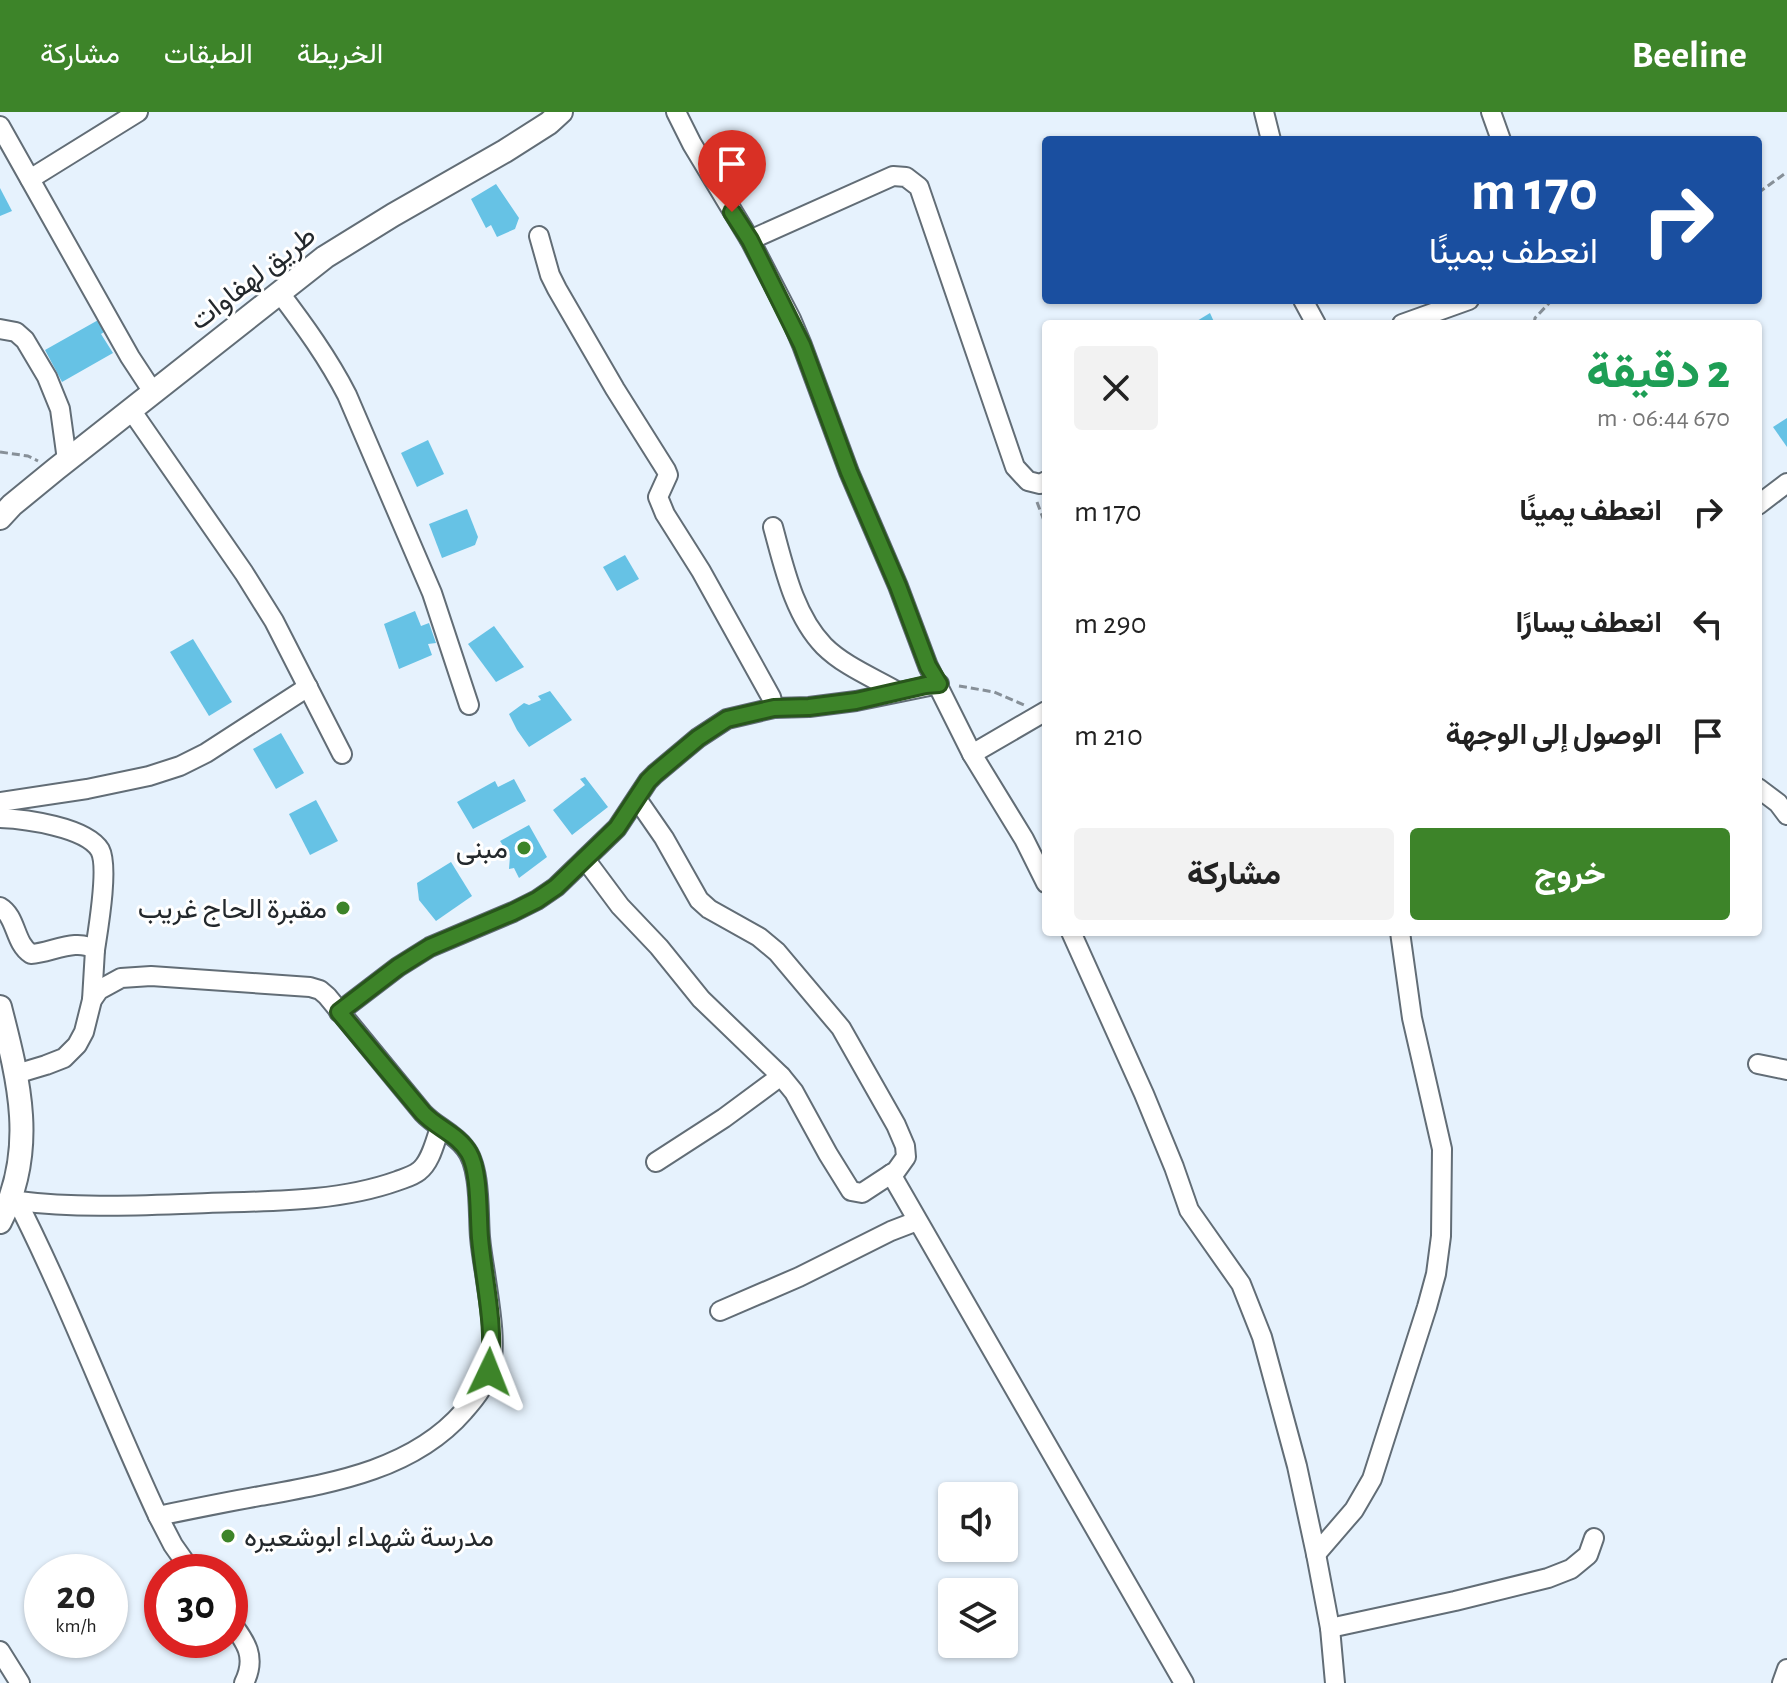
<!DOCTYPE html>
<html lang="ar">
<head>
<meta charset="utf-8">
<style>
	body { margin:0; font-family:"Alegreya Sans",Vazirmatn,sans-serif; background:#f2f2f2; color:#222; direction:rtl; height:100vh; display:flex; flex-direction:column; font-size:30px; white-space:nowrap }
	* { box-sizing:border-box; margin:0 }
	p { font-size:26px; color:#767676 }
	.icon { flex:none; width:44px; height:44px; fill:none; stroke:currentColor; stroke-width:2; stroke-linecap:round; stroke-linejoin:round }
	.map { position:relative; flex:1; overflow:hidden; direction:ltr }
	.side { position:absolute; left:1042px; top:208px; width:720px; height:616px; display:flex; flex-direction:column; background:#fff; border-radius:8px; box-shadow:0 2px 6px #0004; direction:rtl }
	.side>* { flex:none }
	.banner { position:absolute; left:1042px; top:24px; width:720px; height:168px; border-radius:8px; box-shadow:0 2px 6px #0004; direction:rtl; background:#1a4fa0; color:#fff; overflow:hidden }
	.buttons { position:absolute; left:938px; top:1370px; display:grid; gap:16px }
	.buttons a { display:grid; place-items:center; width:80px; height:80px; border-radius:8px; background:#fff; box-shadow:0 2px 6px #0004; font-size:40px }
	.speed { position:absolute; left:24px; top:1442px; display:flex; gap:16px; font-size:40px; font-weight:700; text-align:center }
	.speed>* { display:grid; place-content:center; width:104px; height:104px; border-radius:50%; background:#fff; box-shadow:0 2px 6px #0004; line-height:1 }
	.speed small { font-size:20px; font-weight:400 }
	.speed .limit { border:12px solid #d22; background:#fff; color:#111 }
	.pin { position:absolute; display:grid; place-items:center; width:68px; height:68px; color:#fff; margin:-82px -34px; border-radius:50% 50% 50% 0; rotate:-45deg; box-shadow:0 0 8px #0007 }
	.pin .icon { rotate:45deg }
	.me { position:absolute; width:88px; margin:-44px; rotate:2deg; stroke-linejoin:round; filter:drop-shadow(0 0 6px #0008) }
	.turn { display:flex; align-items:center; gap:28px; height:168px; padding:0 32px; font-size:36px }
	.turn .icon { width:104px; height:104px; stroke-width:2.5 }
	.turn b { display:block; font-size:56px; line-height:68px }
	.round { display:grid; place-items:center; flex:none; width:84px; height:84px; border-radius:8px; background:#f2f2f2 }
	.headline { display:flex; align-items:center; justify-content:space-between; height:136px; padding:0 32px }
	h1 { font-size:48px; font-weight:800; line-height:60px; color:#1e9e55 }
	.button { display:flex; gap:16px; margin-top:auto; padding:16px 32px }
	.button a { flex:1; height:92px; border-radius:8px; background:#3d8429; color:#fff; font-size:32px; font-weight:800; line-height:92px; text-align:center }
	.button a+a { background:#f2f2f2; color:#222 }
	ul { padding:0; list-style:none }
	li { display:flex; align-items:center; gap:24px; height:112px; padding:0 32px }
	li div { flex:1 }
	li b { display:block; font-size:30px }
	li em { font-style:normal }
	header { display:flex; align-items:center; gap:48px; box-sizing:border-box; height:112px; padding:0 40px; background:#3d8429; color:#fff }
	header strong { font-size:38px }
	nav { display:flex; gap:44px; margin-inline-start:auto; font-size:28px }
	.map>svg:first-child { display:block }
	.building { fill:#66c2e5 }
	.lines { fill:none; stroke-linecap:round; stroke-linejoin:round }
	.minor-casing { stroke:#626d76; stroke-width:22 }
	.tertiary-casing { stroke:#626d76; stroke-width:26 }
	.path { stroke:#879098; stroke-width:3; stroke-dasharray:8 4; stroke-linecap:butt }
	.minor { stroke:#fff; stroke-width:18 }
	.tertiary { stroke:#fff; stroke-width:22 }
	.route-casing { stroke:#28561b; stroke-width:20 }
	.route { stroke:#3d8429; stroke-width:14 }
	.poi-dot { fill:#3d8429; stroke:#fff; stroke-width:3 }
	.labels { text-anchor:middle; stroke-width:6; stroke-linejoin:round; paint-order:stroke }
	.street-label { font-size:28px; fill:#23282c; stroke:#fff }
	.poi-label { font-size:28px; fill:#23282c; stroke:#fff; text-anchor:end }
</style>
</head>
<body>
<header>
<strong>Beeline</strong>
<nav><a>الخريطة</a><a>الطبقات</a><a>مشاركة</a></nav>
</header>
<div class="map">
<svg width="1787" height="1571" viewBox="0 0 1787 1571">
	<rect width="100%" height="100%" fill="#e6f2fd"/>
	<g class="building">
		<polygon points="496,72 519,106 515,117 497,125 491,113 486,116 471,87"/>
		<polygon points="0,76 12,99 0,104"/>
		<polygon points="1210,201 1215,212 1192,212"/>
		<polygon points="100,207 107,218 101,222 113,241 62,270 45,238"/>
		<polygon points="1787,306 1787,335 1773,315"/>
		<polygon points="428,328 444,362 417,375 401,341"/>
		<polygon points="467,397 478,425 475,433 442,446 429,412"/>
		<polygon points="625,443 639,467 617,479 603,455"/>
		<polygon points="415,499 421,514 429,511 436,531 428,532 432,543 399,557 384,512"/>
		<polygon points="494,514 524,555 496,570 468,532"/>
		<polygon points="193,527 232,590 209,604 170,540"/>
		<polygon points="550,579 572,608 529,635 517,618 509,602 524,591 529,593 541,588 538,584"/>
		<polygon points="281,621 304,661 276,677 253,637"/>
		<polygon points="585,665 608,695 572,723 553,698 585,673 580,667"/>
		<polygon points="514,667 526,689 473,717 457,690 495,669 498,675"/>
		<polygon points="316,688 338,729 310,743 289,702"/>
		<polygon points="529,713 547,745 519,766 514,756 509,757 510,744 500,729"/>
		<polygon points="451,750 472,784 436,809 419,788 417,771"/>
	</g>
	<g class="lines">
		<defs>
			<g id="minor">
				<polyline points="676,0 692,32 750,128 791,207 802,233 849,360 898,474 928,554 972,642 1024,727 1046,771"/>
				<polyline points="1264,0 1271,28"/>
				<polyline points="1491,0 1501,28"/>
				<polyline points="0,14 130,245 153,280"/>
				<polyline points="30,67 138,0"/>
				<polyline points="539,124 550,163 557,177 615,277 666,358 668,363 658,385 665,402 701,459 771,585 774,596"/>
				<polyline points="750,128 893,64 906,65 919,75 1015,355 1028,369 1040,372 1046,369"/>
				<path d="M279 180C304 213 328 246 347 283L432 481 469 593"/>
				<polyline points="1303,188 1316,212"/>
				<polyline points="1402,212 1469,188"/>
				<polyline points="0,217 16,220 25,228 47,265 60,297 67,348"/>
				<polyline points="131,298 244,461 274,509 342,642"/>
				<polyline points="1758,393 1787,371"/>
				<path d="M773 415C784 455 794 503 824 534 844 554 874 566 898 580"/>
				<polyline points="972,642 1046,599"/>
				<polyline points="1758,676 1778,691 1787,703"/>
				<polyline points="637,687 664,726 699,788 709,797 759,825 777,840 841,916 896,1013 905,1034 906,1045 896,1059 891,1062 1184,1571"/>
				<polyline points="0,690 87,677 149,664 180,654 206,641 308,575"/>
				<path d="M0 706C25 707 86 715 100 738 109 755 98 818 95 838"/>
				<polyline points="585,747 620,794 659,835 701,887 781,964 794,980 828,1042 851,1079 862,1081 891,1062"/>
				<path d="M0 795C17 805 14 831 31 842 51 841 77 825 95 838L92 888"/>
				<polyline points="1071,820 1144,982 1174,1055 1189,1098 1241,1172 1262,1225 1297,1354 1316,1442 1330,1516 1335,1571"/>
				<polyline points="339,900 398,855 430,835 513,800 537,788 556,775 617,716 648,669 655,662 698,626 727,607 774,596 809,595 856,589 939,572"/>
				<polyline points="1758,952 1787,958"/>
				<polyline points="656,1050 724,1006 781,964"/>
				<path d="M13 1081C67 1186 108 1297 158 1404 192 1397 226 1390 260 1384 332 1371 413 1358 464 1299 474 1288 486 1273 490 1258 497 1230 489 1190 485 1161 483 1149 481 1137 480 1125 478 1101 481 1055 465 1036 454 1021 436 1015 423 1001L327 884 320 878 310 875 151 864 121 866 99 878 92 888 84 920 77 933 64 946 46 953 16 962"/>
				<path d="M18 1089C81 1097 145 1093 208 1091 271 1089 338 1090 397 1069 405 1066 413 1064 419 1059 431 1050 435 1029 440 1016"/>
				<polyline points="720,1199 799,1165 891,1119 917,1109"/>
				<polyline points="158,1404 173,1433 192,1460"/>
				<polyline points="1316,1442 1354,1398 1372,1367 1427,1195 1436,1162 1441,1124 1442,1037 1412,906 1400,820"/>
				<path d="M230 1509C246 1530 257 1545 244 1571"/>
				<polyline points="1330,1516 1455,1489 1548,1466 1571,1457 1588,1443 1594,1426"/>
				<polyline points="0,1539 20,1571"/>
				<polyline points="1782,1571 1787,1557"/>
			</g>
			<g id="tertiary">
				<polyline points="0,406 12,393 56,357 325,145 393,103 505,39 549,11 561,0"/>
				<path d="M0 895C19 969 37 1038 0 1110"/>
			</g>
		</defs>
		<use href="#minor" class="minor-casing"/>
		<use href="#tertiary" class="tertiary-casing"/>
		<g class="path">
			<polyline points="1758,81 1787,60"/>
			<polyline points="1534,212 1535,206 1552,188"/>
			<polyline points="0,340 28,344 38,349"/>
			<polyline points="1037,390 1046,414"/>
			<polyline points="959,574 994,580 1024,593"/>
		</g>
		<use href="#minor" class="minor"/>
		<use href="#tertiary" class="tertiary"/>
	</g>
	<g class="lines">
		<defs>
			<path id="route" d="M489 1260C496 1215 484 1171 480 1126 478 1103 480 1060 469 1041 459 1023 437 1016 423 1001L339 900 398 855 430 835 513 800 537 788 556 775 617 716 648 669 655 662 698 626 727 607 774 596 809 595 856 589 926 573 939 572 928 554 898 474 849 360 802 233 750 128 732 100"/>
		</defs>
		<use href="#route" class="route-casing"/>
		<use href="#route" class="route"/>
	</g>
	<g class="poi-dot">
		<circle cx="524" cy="736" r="8"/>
		<circle cx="343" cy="796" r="8"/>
		<circle cx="228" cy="1424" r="8"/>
	</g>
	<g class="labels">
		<g class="street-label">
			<text transform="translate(252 165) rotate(-38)" y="10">طريق لهفاوات</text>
		</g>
		<g class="poi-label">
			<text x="508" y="746">مبنى</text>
			<text x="327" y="806">مقبرة الحاج غريب</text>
			<text x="244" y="1434" text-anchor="start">مدرسة شهداء ابوشعيره</text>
		</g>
	</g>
</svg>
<div class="buttons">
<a><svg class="icon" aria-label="sound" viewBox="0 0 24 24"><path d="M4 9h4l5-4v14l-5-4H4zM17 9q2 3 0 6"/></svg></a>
<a><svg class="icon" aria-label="layers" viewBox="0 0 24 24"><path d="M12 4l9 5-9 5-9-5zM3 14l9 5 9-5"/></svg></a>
</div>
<div class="speed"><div>20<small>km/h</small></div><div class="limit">30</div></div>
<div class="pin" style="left:732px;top:100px;background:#d93025"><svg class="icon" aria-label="arrive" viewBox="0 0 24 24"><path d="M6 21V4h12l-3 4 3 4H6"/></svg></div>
<svg class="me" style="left:489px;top:1260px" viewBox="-20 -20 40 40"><path d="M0-17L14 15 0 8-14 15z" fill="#3d8429" stroke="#fff" stroke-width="4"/></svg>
<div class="banner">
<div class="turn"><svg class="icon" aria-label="right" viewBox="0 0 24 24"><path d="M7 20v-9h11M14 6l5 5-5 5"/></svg><div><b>170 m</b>انعطف يمينًا</div></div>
</div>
<section class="side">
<div class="headline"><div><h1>2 دقيقة</h1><p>670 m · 06:44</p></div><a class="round"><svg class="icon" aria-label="close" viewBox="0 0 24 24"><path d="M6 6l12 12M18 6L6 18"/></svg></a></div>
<ul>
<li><svg class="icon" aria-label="right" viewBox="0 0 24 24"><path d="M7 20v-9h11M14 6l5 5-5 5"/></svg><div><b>انعطف يمينًا</b></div><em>170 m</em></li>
<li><svg class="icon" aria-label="left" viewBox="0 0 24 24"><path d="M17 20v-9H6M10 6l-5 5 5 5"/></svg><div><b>انعطف يسارًا</b></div><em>290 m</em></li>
<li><svg class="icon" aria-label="arrive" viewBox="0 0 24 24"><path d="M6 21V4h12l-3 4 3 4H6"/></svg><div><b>الوصول إلى الوجهة</b></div><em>210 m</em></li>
</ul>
<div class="button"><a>خروج</a><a>مشاركة</a></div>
</section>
</div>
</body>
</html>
